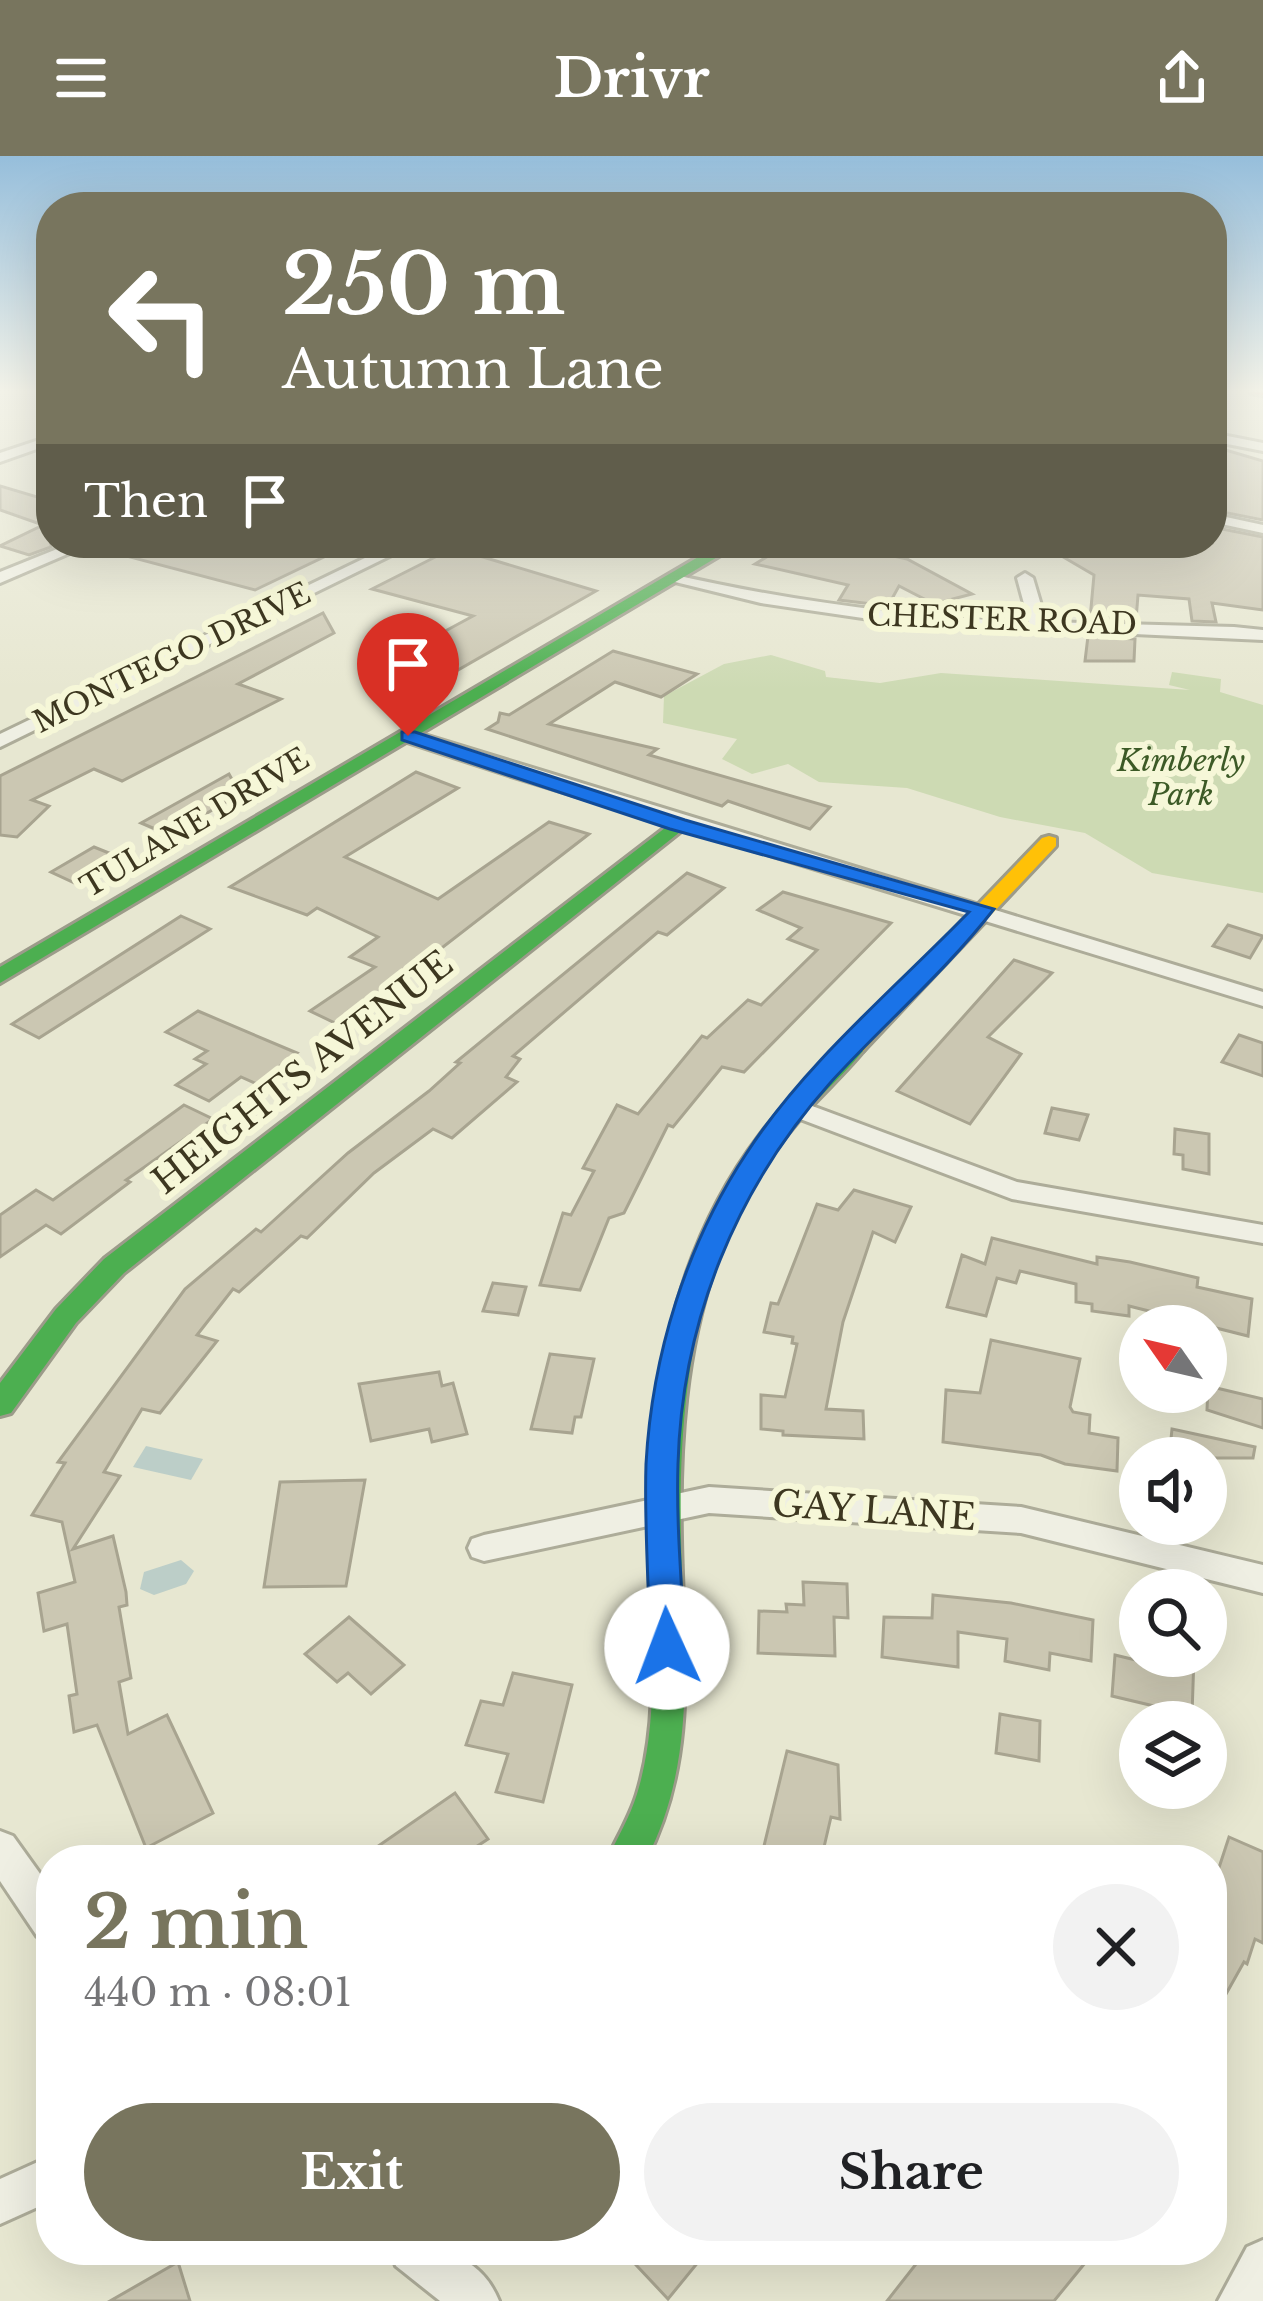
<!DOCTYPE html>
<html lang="en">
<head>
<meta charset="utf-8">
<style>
	body { margin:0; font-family:"Libre Baskerville",serif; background:#f2f2f2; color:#202124; height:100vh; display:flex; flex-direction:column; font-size:45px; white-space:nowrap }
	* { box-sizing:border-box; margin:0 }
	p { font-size:39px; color:#757577 }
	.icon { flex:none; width:66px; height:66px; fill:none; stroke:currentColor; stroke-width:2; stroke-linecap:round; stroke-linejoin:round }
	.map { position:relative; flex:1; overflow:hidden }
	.drawer { position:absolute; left:36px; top:1689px; width:1191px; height:420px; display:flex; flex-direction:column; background:#fff; border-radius:48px; box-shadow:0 12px 48px #0002 }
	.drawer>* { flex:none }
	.top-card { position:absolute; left:36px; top:36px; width:1191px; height:366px; border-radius:48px; box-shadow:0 12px 48px #0002; background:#78755e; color:#fff; overflow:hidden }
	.needle { width:78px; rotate:304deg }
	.fabs { position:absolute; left:1119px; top:1149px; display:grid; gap:24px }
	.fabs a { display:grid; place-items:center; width:108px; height:108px; border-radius:50%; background:#fff; box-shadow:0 12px 48px #0002; font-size:60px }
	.pin { position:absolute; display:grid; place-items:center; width:102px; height:102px; color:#fff; margin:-123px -51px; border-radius:50% 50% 50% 0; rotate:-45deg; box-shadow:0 0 12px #0007 }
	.pin .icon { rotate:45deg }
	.me { position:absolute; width:132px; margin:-66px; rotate:358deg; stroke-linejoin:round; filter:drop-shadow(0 0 9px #0008) }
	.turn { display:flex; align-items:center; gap:42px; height:252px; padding:0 48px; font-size:54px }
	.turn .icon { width:156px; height:156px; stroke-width:2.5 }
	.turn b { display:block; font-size:84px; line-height:102px }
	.then { display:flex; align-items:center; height:114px; padding:0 48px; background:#0003; gap:24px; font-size:45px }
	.round { display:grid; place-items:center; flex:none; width:126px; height:126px; border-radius:63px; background:#f2f2f2 }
	.summary { display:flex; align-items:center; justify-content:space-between; height:204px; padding:0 48px }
	h1 { font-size:72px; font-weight:800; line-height:90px; color:#78755e }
	.primary-button { display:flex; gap:24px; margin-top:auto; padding:24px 48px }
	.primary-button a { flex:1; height:138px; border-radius:72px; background:#78755e; color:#fff; font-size:48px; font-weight:800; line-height:138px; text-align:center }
	.primary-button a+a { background:#f2f2f2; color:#202124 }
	header { display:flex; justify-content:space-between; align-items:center; height:156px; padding:0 48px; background:#78755e; color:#fff; font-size:54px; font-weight:800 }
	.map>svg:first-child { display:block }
	.green { fill:#cddab3 }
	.water { fill:#bccec8 }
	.building { fill:#cbc7b2; stroke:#a8a490; stroke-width:3 }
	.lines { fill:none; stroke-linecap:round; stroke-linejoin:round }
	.street-casing { stroke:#adac99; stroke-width:6 }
	.fast-casing { stroke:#9c9b8a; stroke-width:6 }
	.slow-casing { stroke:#9c9b8a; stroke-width:6 }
	.jam-casing { stroke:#9c9b8a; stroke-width:6 }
	.street { fill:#efefe3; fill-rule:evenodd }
	.fast { fill:#4caf50; fill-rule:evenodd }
	.slow { fill:#ffc107; fill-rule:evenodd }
	.jam { fill:#c62828; fill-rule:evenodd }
	.route { fill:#1a73e8; stroke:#114b97; stroke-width:3 }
	.labels { text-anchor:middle; stroke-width:12; stroke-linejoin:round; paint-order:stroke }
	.far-street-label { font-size:30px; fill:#3d3720; stroke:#f6f7d8 }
	.far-park-label { font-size:30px; font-style:italic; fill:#3c5a26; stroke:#f6f7d8 }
	.street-label { font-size:36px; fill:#3d3720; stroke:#f6f7d8 }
</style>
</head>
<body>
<header><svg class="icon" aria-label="menu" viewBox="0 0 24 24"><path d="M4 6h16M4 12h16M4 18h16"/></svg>Drivr<svg class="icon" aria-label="share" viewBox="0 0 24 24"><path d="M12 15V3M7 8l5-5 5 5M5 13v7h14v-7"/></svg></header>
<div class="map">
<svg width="1263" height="2145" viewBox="0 0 1263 2145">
	<rect width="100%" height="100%" fill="#e7e7d1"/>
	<polygon class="green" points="771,499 825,515 826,521 880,527 941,517 1190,534 1169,529 1172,516 1221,523 1220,536 1263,549 1263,737 1152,717 1085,677 1000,661 907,632 819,626 788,608 752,618 722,603 737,583 663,567 664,540 724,508"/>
	<g class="water">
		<polygon points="146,1290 203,1303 191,1324 133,1311"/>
		<polygon points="181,1404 194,1415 186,1428 154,1439 140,1433 144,1416"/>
	</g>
	<g class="building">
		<polygon points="1212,290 1263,305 1263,364 1212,354"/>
		<polygon points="0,330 51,345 51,391 29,399 0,390 43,369 0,354"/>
		<polygon points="1212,371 1263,381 1263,454 1212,447 1216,466 1192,465 1189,443 1138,439 1136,464 1090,463 1094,419 1041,388 1212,387"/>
		<polygon points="112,387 298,387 332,397 255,434 111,396"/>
		<polygon points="790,387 820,394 835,387 907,403 972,438 934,448 899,430 888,450 839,444 848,429 755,408"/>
		<polygon points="453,392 596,435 409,542 371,527 445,484 436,480 473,460 372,433"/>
		<polygon points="323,457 334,477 238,528 281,543 122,625 94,613 32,644 49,650 17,681 0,679 0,620"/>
		<polygon points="1088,480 1135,483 1134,505 1085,505"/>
		<polygon points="613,495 697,518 661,541 615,526 549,568 657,593 649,599 830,651 810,673 728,645 722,650 487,573 498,566 500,557 509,559"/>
		<polygon points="416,616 458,632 345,701 438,743 549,666 589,678 390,832 335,867 310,855 375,811 350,801 378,781 317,752 307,759 230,731"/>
		<polygon points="229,618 240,638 169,679 141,667"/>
		<polygon points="94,691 124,703 79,729 51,716"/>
		<polygon points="687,717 724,732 667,779 658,776 513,900 520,903 506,921 517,926 452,982 433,973 374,1017 307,1082 301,1080 239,1136 233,1133 197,1179 217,1185 160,1257 142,1253 104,1316 120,1320 73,1393 113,1380 126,1436 127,1449 119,1451 131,1522 119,1526 128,1578 167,1559 213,1657 146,1692 97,1569 74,1576 69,1540 77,1538 67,1468 44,1475 38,1437 75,1426 62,1366 32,1359 65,1307 58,1306 185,1133 256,1073 261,1076 348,997 429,935 460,907 456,906"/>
		<polygon points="783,736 891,767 744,916 722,911 673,971 668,969 624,1057 609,1062 580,1134 540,1129 563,1057 571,1059 594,1015 583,1012 617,949 638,958 702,880 707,882 748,844 761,849 817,794 788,783 801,772 758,754"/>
		<polygon points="181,760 210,773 39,882 12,868"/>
		<polygon points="1228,769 1263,780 1250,802 1213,790"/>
		<polygon points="1014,804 1052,817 988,881 1021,898 970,968 897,935"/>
		<polygon points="198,855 297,897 257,928 241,921 209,945 176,929 206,908 195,903 207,895 166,876"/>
		<polygon points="1239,879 1263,887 1263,920 1222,906"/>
		<polygon points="184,949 213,963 126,1024 130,1026 61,1078 46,1069 0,1101 0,1059 36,1034 53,1044"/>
		<polygon points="1052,952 1088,959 1079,984 1045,977"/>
		<polygon points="1175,973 1209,978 1209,1018 1183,1013 1183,999 1174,998"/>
		<polygon points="854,1034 911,1051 895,1086 873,1076 843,1166 826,1253 863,1255 864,1283 783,1279 783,1275 761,1273 761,1239 785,1241 797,1188 792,1187 793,1181 764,1176 771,1147 778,1148 817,1048 838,1054"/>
		<polygon points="992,1082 1097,1108 1097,1101 1130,1106 1198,1122 1197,1131 1252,1143 1248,1180 1129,1150 1129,1160 1092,1155 1092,1148 1076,1146 1076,1128 1020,1115 1016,1127 997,1122 986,1160 947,1151 962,1099 985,1108"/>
		<polygon points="493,1127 526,1131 518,1159 483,1155"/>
		<polygon points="991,1184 1080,1203 1070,1251 1073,1256 1090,1259 1089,1277 1118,1282 1117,1315 1065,1308 1041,1299 943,1286 946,1234 980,1237"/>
		<polygon points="550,1198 594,1203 581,1261 575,1261 572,1277 531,1273"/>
		<polygon points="439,1216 442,1230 453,1227 467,1278 432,1286 429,1273 371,1285 359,1228"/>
		<polygon points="1208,1230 1263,1243 1263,1272 1207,1254"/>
		<polygon points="1172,1273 1255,1291 1253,1302 1169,1302"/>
		<polygon points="365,1324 346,1430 264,1431 280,1326"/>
		<polygon points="803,1426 847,1428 848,1462 834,1461 835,1500 758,1497 759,1455 787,1456 786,1448 804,1449"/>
		<polygon points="933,1439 1011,1447 1093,1464 1091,1505 1050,1497 1049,1514 1005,1505 1007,1483 958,1476 958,1511 882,1501 884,1461 932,1462"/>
		<polygon points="349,1461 404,1509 371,1538 348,1517 337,1526 305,1498"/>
		<polygon points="1115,1499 1144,1506 1144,1500 1194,1500 1192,1559 1112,1540"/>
		<polygon points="513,1517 572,1529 543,1646 496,1636 508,1598 466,1589 481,1545 503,1549"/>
		<polygon points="1000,1558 1040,1565 1039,1605 996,1597"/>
		<polygon points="787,1595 838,1609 840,1663 831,1661 821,1704 764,1690"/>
		<polygon points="455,1637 488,1683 456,1704 358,1704"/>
		<polygon points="1229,1681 1263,1696 1263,1787 1255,1783 1247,1808 1244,1806 1212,1863 1212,1733"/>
		<polygon points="622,2094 708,2094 668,2143"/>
		<polygon points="927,2094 1072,2094 1085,2107 1054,2145 887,2145"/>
		<polygon points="178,2106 190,2145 110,2145"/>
	</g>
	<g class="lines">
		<defs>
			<g id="street">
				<polygon points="1212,277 1263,287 1263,295 1212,285"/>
				<polygon points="51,280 51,288 0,306 0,297"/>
				<polygon points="1212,358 1263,369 1263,377 1212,366"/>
				<polygon points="72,387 93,387 0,427 0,416"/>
				<polygon points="396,387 416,387 0,591 0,578"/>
				<path d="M1025 417 1033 422 1046 466 1234 471 1263 474V484L897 467 761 447 663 423 671 418C789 445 908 461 1029 466L1017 422Z"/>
				<polygon points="401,576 415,576 1263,836 1263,850 508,619 401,584"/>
				<polygon points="796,944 1017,1026 1263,1069 1263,1087 1012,1043 787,958 784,952"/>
				<polygon points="709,1331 1021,1351 1263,1409 1263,1437 1021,1377 709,1357 484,1405 472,1401 468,1392 472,1383 484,1379"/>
				<polygon points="0,1675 13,1680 51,1733 51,1785 37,1780 0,1725"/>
				<polygon points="51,2000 51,2045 0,2068 0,2023"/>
				<polygon points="1263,2084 1263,2145 1218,2145 1247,2091"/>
				<path d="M390 2094C437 2094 478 2094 499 2145H440L396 2110Z"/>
			</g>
			<g id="fast">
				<polygon points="722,387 741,387 0,827 0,811"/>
				<polygon points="678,662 685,664 685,672 124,1117 76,1167 11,1257 0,1260 0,1227 56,1153 104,1103"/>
				<path d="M855 883 867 890C847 916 821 938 799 964 764 1005 736 1054 717 1105 685 1193 679 1290 681 1383 683 1495 699 1601 646 1704H607C617 1682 630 1661 637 1638 662 1557 649 1467 649 1384 648 1240 671 1096 760 979 786 945 817 915 847 885Z"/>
			</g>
			<polygon id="slow" points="1049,680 1056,682 1056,690 863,895 847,895 843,890 847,885 1042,682"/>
			<polygon id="jam" points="1249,234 1263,234 1263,239 1251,237"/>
		</defs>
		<use href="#street" class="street-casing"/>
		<use href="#fast" class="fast-casing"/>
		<use href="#slow" class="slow-casing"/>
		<use href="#jam" class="jam-casing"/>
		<use href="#street" class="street"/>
		<use href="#fast" class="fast"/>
		<use href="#slow" class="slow"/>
		<use href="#jam" class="jam"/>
	</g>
	<linearGradient id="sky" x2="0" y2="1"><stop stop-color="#96bedb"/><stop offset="0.44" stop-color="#f4f4ea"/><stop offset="1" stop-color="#f4f4ea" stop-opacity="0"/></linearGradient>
	<rect width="1263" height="534" fill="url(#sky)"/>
	<path class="route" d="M402 576H415L685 664 994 753C946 815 884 868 831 926 736 1032 682 1165 678 1308 676 1368 682 1430 685 1491L679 1501 667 1506 655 1501 650 1491C649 1430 644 1368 646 1308 652 1199 686 1089 746 998 804 908 894 833 969 756L670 673 402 584Z"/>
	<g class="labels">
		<g class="far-street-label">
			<text transform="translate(1002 464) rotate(2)" y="10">CHESTER ROAD</text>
			<text transform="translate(172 502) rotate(-26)" y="10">MONTEGO DRIVE</text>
			<text transform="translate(195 667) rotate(-31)" y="10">TULANE DRIVE</text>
		</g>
		<g class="far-park-label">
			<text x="1181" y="615">Kimberly<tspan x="1181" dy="34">Park</tspan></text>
		</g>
		<g class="street-label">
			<text transform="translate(302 916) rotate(-38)" y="13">HEIGHTS AVENUE</text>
			<text transform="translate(874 1354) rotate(4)" y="13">GAY LANE</text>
		</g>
	</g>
</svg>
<div class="fabs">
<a><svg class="needle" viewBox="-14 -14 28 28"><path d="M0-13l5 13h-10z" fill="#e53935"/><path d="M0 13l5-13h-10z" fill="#757577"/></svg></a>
<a><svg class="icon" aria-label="sound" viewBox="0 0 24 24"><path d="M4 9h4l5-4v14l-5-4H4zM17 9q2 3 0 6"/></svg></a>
<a><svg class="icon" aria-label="search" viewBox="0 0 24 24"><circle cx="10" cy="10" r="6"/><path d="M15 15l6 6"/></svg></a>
<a><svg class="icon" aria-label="layers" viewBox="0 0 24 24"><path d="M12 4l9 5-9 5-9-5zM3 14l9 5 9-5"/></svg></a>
</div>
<div class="pin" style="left:408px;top:580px;background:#d93025"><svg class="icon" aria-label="arrive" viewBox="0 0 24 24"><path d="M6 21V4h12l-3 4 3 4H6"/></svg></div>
<svg class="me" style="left:667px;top:1491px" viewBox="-20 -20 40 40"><circle r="19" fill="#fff"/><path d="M0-13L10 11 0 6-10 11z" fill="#1a73e8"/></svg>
<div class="top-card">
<div class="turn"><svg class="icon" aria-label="left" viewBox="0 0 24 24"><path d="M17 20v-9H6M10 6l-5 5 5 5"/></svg><div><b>250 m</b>Autumn Lane</div></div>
<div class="then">Then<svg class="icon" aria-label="arrive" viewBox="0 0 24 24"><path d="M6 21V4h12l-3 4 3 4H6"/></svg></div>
</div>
<section class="drawer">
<div class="summary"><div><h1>2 min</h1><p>440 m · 08:01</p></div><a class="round"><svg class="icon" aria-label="close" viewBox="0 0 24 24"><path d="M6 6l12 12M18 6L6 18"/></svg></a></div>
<div class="primary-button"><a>Exit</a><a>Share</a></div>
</section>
</div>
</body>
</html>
